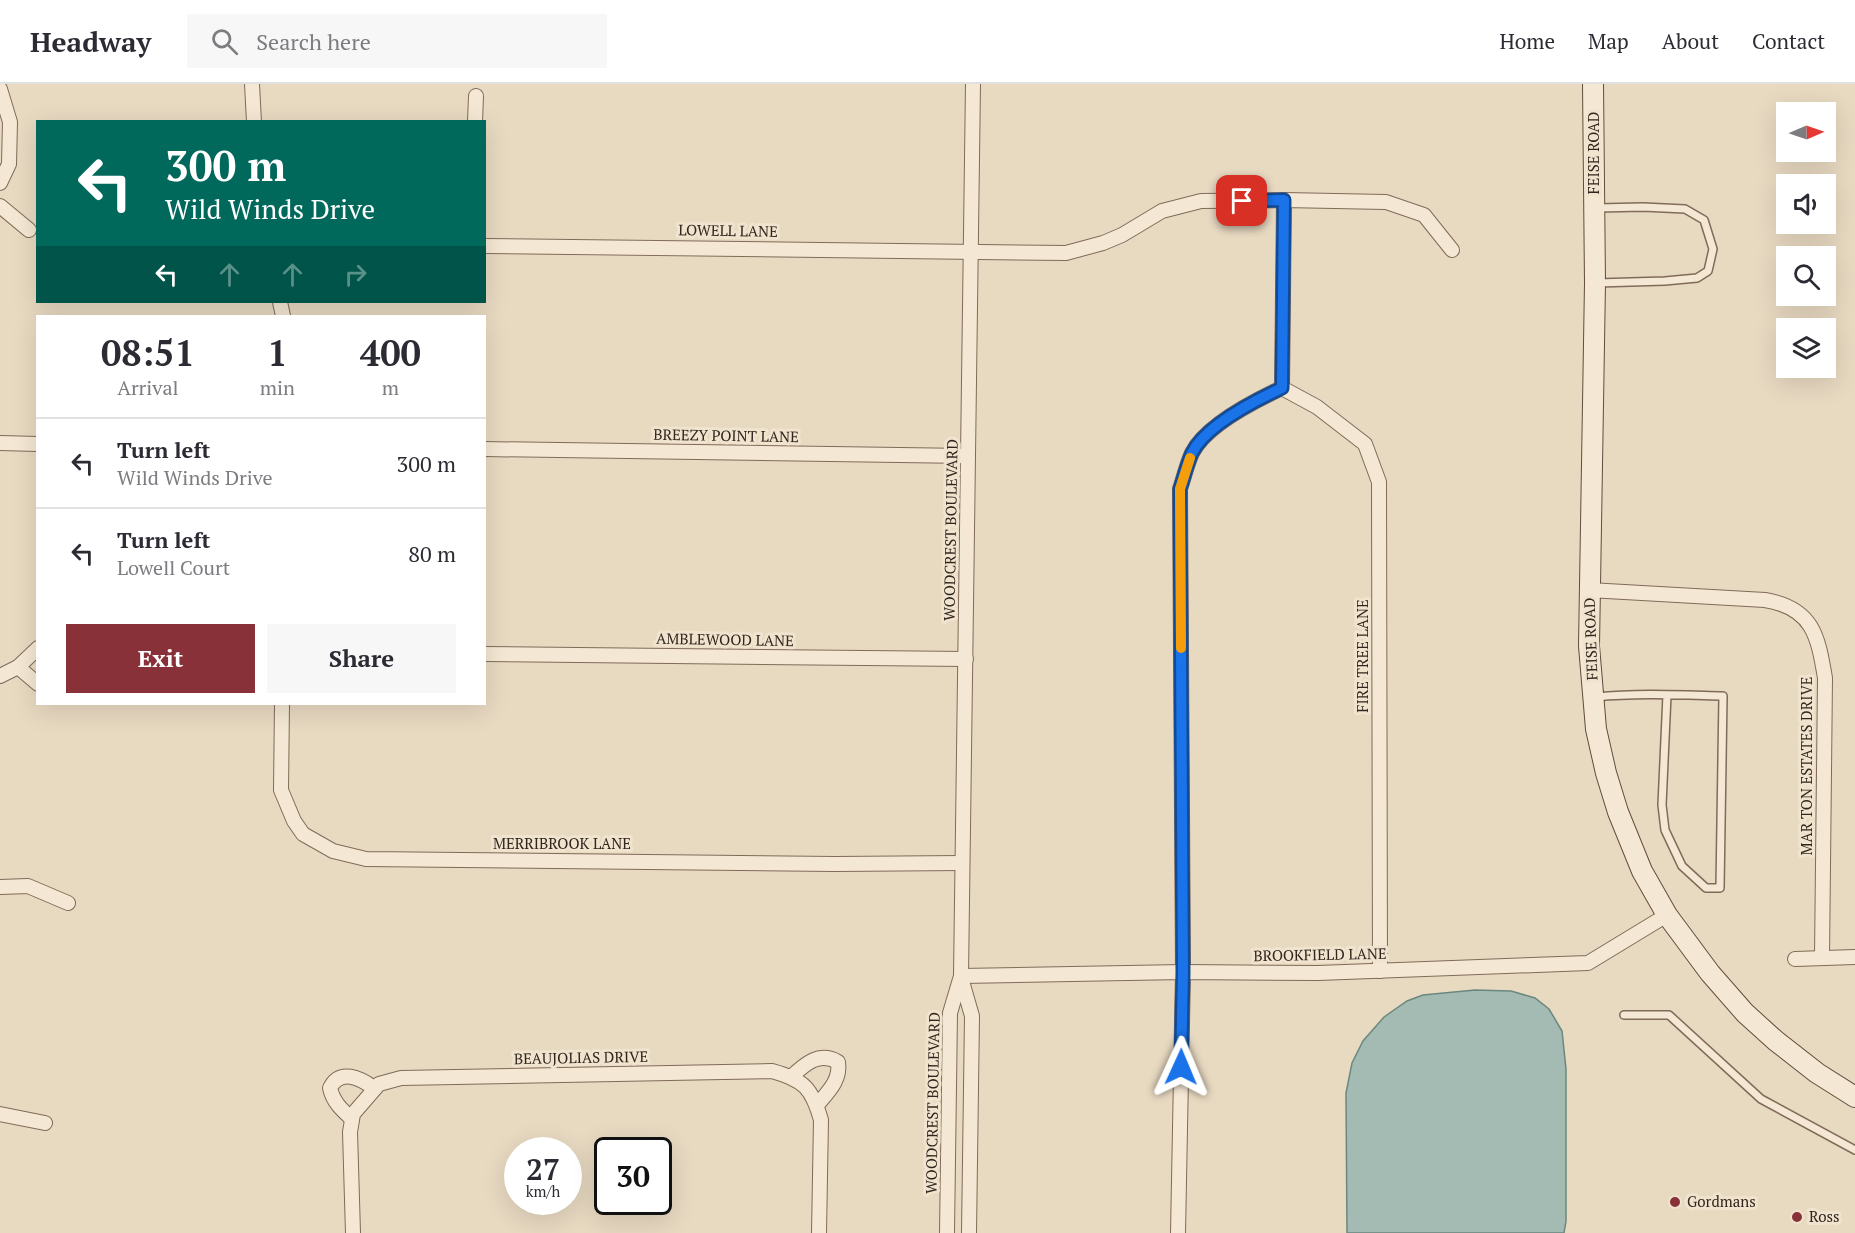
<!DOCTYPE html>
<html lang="en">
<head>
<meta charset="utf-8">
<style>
	body { margin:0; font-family:"PT Serif",serif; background:#f7f7f7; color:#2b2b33; height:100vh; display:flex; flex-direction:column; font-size:22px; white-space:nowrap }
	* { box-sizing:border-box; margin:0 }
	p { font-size:20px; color:#7c7c81 }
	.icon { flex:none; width:33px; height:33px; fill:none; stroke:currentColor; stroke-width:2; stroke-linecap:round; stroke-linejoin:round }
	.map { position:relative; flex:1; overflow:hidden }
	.panel { position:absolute; left:36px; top:231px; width:450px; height:390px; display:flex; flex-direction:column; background:#fff; border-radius:0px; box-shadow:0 6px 24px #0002 }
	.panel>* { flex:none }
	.banner { position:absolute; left:36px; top:36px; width:450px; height:183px; border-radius:0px; box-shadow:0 6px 24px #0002; background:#00695c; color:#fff; overflow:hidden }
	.needle { width:39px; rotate:88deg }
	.tools { position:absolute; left:1776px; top:18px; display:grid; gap:12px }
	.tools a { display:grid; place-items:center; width:60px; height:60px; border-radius:0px; background:#fff; box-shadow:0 6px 24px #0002; font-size:30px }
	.speed { position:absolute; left:504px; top:1053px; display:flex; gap:12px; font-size:30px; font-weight:700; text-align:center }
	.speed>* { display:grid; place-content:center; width:78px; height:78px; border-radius:50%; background:#fff; box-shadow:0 6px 24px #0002; line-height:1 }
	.speed small { font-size:15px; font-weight:400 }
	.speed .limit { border:3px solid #111; border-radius:9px; background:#fff; color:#111 }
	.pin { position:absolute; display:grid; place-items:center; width:51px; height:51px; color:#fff; margin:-26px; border-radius:12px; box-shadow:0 3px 9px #0006 }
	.me { position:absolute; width:66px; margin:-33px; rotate:1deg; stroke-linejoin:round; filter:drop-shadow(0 0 4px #0008) }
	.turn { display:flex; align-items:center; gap:21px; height:126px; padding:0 30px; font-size:27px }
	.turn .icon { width:78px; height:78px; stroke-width:2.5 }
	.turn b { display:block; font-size:42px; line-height:51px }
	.lanes { display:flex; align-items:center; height:57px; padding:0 30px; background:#0003; justify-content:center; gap:30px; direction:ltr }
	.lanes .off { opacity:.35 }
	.eta { display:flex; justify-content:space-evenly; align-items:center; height:102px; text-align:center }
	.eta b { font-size:36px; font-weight:600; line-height:42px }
	.button { display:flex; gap:12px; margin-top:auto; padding:12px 30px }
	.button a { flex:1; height:69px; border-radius:0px; background:#893139; color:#fff; font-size:24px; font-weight:600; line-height:69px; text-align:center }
	.button a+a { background:#f7f7f7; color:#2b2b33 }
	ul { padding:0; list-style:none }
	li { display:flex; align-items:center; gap:18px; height:90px; padding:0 30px; border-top:2px solid #e1e1e2 }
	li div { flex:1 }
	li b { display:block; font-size:22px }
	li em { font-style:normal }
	header { display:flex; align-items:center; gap:36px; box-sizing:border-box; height:84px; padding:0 30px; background:#fff; border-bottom:2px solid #e1e1e2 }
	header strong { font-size:28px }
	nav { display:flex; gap:33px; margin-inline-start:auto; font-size:21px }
	.search { width:420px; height:54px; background:#f7f7f7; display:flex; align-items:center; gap:15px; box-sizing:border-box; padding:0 21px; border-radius:0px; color:#7c7c81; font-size:22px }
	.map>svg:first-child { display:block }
	.water { fill:#a3bbb2; stroke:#6b887e; stroke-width:1.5 }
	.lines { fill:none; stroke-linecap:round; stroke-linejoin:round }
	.service-casing { stroke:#806b5a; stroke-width:10 }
	.minor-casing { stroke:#806b5a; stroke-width:16 }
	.secondary-casing { stroke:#624c3e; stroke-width:22 }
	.service { stroke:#f4e7d3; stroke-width:7 }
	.minor { stroke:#f4e7d3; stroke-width:14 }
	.secondary { stroke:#f4e7d3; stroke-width:20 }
	.route-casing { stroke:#114b97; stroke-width:15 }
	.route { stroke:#1a73e8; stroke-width:10 }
	.slow { stroke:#f59e0b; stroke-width:10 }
	.poi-dot { fill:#893139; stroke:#f1e4cf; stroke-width:2 }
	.labels { text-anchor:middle; stroke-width:6; stroke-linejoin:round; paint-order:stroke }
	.street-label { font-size:15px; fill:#31251d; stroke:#f1e4cf }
	.poi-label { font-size:15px; fill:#31251d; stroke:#f1e4cf; text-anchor:start }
</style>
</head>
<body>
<header>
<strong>Headway</strong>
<div class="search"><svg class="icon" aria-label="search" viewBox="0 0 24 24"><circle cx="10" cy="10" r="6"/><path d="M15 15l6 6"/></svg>Search here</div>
<nav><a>Home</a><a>Map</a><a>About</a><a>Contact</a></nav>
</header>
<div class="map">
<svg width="1855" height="1149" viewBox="0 0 1855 1149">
	<rect width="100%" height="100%" fill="#e8d9c1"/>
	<polygon class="water" points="1475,906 1511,907 1535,914 1549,925 1562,947 1566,985 1566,1137 1564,1149 1347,1149 1346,1009 1352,979 1363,957 1384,933 1407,917 1423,911"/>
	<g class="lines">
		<defs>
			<g id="service">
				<polyline points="1597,199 1665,197 1697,194 1708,187 1713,165 1704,136 1685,125 1643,123 1597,124"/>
				<path d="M1596 613C1638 609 1680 611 1723 612L1720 804H1706L1682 782 1665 746 1662 721 1667 611"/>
				<polyline points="1624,931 1669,931 1761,1015 1855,1066"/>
			</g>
			<g id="minor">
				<polyline points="252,0 254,38"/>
				<polyline points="0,5 10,38 9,80 0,99"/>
				<polyline points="475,38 476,12"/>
				<polyline points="0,122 29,146"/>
				<polyline points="484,162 1066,169 1103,159 1122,151 1162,127 1201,117 1284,116 1386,118 1424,131 1452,166"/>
				<polyline points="280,218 283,232"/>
				<polyline points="1282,304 1317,323 1365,360 1379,398 1380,887"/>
				<polyline points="0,359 38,360"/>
				<polyline points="484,365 968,372"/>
				<path d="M1589 506 1765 516C1813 524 1818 552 1825 594L1822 874"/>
				<polyline points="484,570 966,575"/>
				<polyline points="18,583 38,600"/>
				<polyline points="0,592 18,583 38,564"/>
				<polyline points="282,620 281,706 294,737 303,750 333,767 366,775 835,780 962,779"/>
				<polyline points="0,803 28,802 68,819"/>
				<polyline points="1795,875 1855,873"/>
				<polyline points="961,892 1183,888 1318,889 1588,879 1667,831"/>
				<polyline points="961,894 972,932 969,1149"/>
				<path d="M791 993C805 980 819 967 838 978 841 996 828 1008 817 1021"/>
				<polyline points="0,1030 45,1039"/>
				<path d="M352 1035C342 1026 333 1018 330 1004 340 984 360 994 374 1004"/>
				<path d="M353 1149 350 1048 353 1030 379 1000 401 994 772 987C804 996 812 1004 821 1036L819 1149"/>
				<polyline points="947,1149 950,929 961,892 973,0"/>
				<path d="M1178 1149 1183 888 1180 405C1184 393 1187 380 1192 369 1206 341 1254 317 1282 304L1284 116"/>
			</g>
			<polyline id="secondary" points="1593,0 1595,199 1589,562 1596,645 1606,689 1618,728 1642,787 1667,831 1710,889 1745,929 1776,957 1817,989 1855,1013"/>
		</defs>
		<use href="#service" class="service-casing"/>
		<use href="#minor" class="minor-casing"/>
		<use href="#secondary" class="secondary-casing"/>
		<use href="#service" class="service"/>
		<use href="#minor" class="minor"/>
		<use href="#secondary" class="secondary"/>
	</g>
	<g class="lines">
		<defs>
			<path id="route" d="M1181 983 1183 888 1180 405C1184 393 1187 380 1192 369 1206 341 1254 317 1282 304L1284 116 1242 117"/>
		</defs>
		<use href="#route" class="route-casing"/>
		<use href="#route" class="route"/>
		<polyline class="slow" points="1181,564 1180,405 1190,374"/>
	</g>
	<g class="poi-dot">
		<circle cx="1675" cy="1118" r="6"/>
		<circle cx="1797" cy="1133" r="6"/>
	</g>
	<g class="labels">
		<g class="street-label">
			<text transform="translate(1594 69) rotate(-90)" y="5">FEISE ROAD</text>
			<text transform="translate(728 147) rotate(1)" y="5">LOWELL LANE</text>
			<text transform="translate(726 352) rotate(1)" y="5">BREEZY POINT LANE</text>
			<text transform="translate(951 446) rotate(-89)" y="5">WOODCREST BOULEVARD</text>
			<text transform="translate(1591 555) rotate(-92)" y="5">FEISE ROAD</text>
			<text transform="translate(725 556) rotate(1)" y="5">AMBLEWOOD LANE</text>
			<text transform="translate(1363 572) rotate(-90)" y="5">FIRE TREE LANE</text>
			<text transform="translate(1807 682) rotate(-90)" y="5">MAR TON ESTATES DRIVE</text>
			<text x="562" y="765">MERRIBROOK LANE</text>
			<text transform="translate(1320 871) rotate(-1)" y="5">BROOKFIELD LANE</text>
			<text transform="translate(581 974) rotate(-1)" y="5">BEAUJOLIAS DRIVE</text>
			<text transform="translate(933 1019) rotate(-89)" y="5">WOODCREST BOULEVARD</text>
		</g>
		<g class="poi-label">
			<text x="1687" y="1123">Gordmans</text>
			<text x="1809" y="1138">Ross</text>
		</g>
	</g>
</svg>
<div class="tools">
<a><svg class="needle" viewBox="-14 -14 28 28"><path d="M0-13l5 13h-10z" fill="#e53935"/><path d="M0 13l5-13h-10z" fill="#7c7c81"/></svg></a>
<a><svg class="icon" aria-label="sound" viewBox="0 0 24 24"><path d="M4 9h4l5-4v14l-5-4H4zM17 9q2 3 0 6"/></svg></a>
<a><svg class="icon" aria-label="search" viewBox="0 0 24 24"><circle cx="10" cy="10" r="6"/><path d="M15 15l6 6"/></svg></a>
<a><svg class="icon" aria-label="layers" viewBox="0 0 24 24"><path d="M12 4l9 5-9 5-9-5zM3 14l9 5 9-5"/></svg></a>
</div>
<div class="speed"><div>27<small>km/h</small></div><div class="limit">30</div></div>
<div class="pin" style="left:1242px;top:117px;background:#d93025"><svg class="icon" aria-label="arrive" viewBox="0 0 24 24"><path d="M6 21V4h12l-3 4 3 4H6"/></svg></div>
<svg class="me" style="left:1181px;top:983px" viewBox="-20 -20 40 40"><path d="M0-17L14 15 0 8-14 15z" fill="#1a73e8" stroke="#fff" stroke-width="4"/></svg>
<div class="banner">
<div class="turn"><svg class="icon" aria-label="left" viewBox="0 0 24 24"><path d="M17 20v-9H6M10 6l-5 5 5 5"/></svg><div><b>300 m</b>Wild Winds Drive</div></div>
<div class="lanes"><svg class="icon" aria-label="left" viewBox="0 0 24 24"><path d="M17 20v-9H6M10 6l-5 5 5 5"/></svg><svg class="icon off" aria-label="ahead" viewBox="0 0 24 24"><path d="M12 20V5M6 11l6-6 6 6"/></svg><svg class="icon off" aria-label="ahead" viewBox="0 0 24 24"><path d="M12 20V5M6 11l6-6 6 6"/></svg><svg class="icon off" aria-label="right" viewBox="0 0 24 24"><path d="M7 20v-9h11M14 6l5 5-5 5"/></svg></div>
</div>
<section class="panel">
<div class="eta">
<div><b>08:51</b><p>Arrival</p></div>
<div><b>1</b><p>min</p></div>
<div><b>400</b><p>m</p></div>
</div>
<ul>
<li><svg class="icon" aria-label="left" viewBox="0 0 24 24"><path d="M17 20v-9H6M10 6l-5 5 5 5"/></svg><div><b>Turn left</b><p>Wild Winds Drive</p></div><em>300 m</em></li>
<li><svg class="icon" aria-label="left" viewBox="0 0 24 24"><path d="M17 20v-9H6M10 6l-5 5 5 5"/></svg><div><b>Turn left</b><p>Lowell Court</p></div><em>80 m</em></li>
</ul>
<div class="button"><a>Exit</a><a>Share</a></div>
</section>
</div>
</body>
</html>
